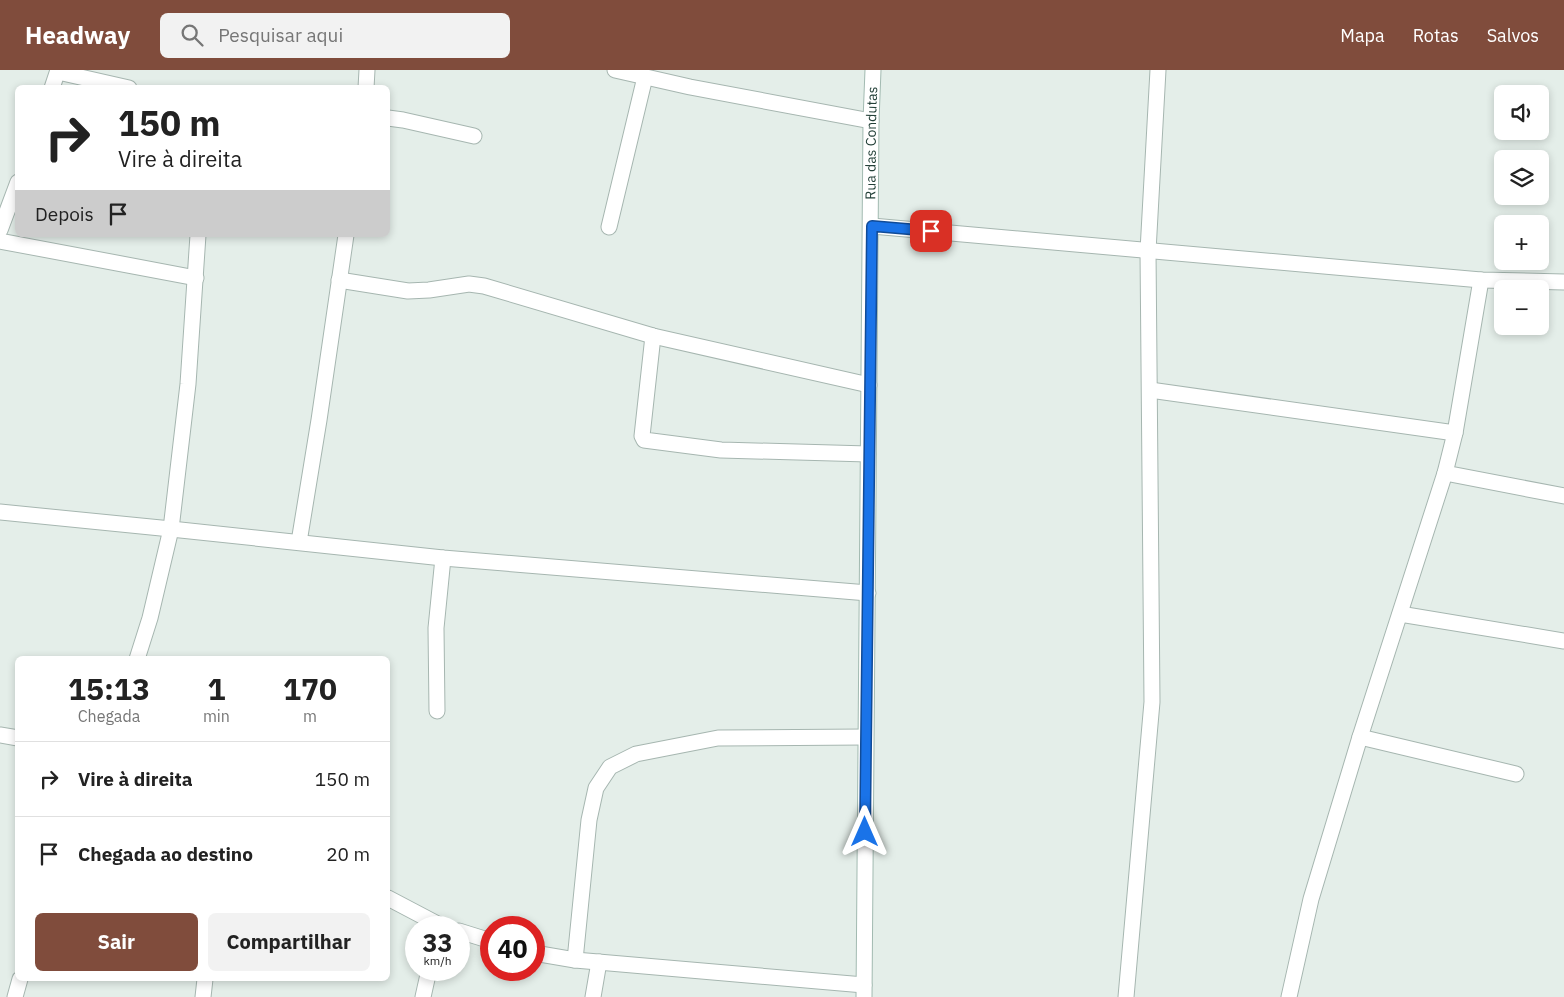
<!DOCTYPE html>
<html lang="pt">
<head>
<meta charset="utf-8">
<style>
	body { margin:0; font-family:"IBM Plex Sans",sans-serif; background:#f2f2f2; color:#222; height:100vh; display:flex; flex-direction:column; font-size:19px; white-space:nowrap }
	* { box-sizing:border-box; margin:0 }
	p { font-size:16px; color:#767676 }
	.icon { flex:none; width:28px; height:28px; fill:none; stroke:currentColor; stroke-width:2; stroke-linecap:round; stroke-linejoin:round }
	.map { position:relative; flex:1; overflow:hidden }
	.drawer { position:absolute; left:15px; top:586px; width:375px; height:325px; display:flex; flex-direction:column; background:#fff; border-radius:8px; box-shadow:0 2px 8px #0003 }
	.drawer>* { flex:none }
	.guide { position:absolute; left:15px; top:15px; width:375px; height:152px; border-radius:8px; box-shadow:0 2px 8px #0003; background:#fff; color:#222; overflow:hidden }
	.buttons { position:absolute; left:1494px; top:15px; display:grid; gap:10px }
	.buttons a { display:grid; place-items:center; width:55px; height:55px; border-radius:8px; background:#fff; box-shadow:0 2px 8px #0003; font-size:25px }
	.speed { position:absolute; left:405px; top:846px; display:flex; gap:10px; font-size:25px; font-weight:700; text-align:center }
	.speed>* { display:grid; place-content:center; width:65px; height:65px; border-radius:50%; background:#fff; box-shadow:0 2px 8px #0003; line-height:1 }
	.speed small { font-size:12px; font-weight:400 }
	.speed .limit { border:8px solid #d22; background:#fff; color:#111 }
	.pin { position:absolute; display:grid; place-items:center; width:42px; height:42px; color:#fff; margin:-21px; border-radius:10px; box-shadow:0 2px 8px #0006 }
	.me { position:absolute; width:55px; margin:-28px; rotate:0deg; stroke-linejoin:round; filter:drop-shadow(0 0 4px #0008) }
	.turn { display:flex; align-items:center; gap:18px; height:105px; padding:0 20px; font-size:22px }
	.turn .icon { width:65px; height:65px; stroke-width:2.5 }
	.turn b { display:block; font-size:35px; line-height:42px }
	.then { display:flex; align-items:center; height:48px; padding:0 20px; background:#0003; gap:10px; font-size:19px }
	.eta { display:flex; justify-content:space-evenly; align-items:center; height:85px; text-align:center }
	.eta b { font-size:30px; font-weight:700; line-height:35px }
	.cta { display:flex; gap:10px; margin-top:auto; padding:10px 20px }
	.cta a { flex:1; height:58px; border-radius:8px; background:#804c3c; color:#fff; font-size:20px; font-weight:700; line-height:58px; text-align:center }
	.cta a+a { background:#f2f2f2; color:#222 }
	ul { padding:0; list-style:none }
	li { display:flex; align-items:center; gap:15px; height:75px; padding:0 20px; border-top:1px solid #e0e0e0 }
	li div { flex:1 }
	li b { display:block; font-size:19px }
	li em { font-style:normal }
	header { display:flex; align-items:center; gap:30px; box-sizing:border-box; height:70px; padding:0 25px; background:#804c3c; color:#fff }
	header strong { font-size:24px }
	nav { display:flex; gap:28px; margin-inline-start:auto; font-size:18px }
	.search { width:350px; height:45px; background:#f2f2f2; display:flex; align-items:center; gap:12px; box-sizing:border-box; padding:0 18px; border-radius:8px; color:#767676; font-size:19px }
	.map>svg:first-child { display:block }
	.lines { fill:none; stroke-linecap:round; stroke-linejoin:round }
	.street-casing { stroke:#a6b6b0; stroke-width:17 }
	.secondary-casing { stroke:#a2bab1; stroke-width:17 }
	.street { stroke:#fff; stroke-width:15 }
	.secondary { stroke:#fff; stroke-width:15 }
	.route-casing { stroke:#114b97; stroke-width:12 }
	.route { stroke:#1a73e8; stroke-width:9 }
	.labels { text-anchor:middle; stroke-width:5; stroke-linejoin:round; paint-order:stroke }
	.street-label { font-size:14px; fill:#234038; stroke:#f5faf7 }
</style>
</head>
<body>
<header>
<strong>Headway</strong>
<div class="search"><svg class="icon" aria-label="search" viewBox="0 0 24 24"><circle cx="10" cy="10" r="6"/><path d="M15 15l6 6"/></svg>Pesquisar aqui</div>
<nav><a>Mapa</a><a>Rotas</a><a>Salvos</a></nav>
</header>
<div class="map">
<svg width="1564" height="927" viewBox="0 0 1564 927">
	<rect width="100%" height="100%" fill="#e4eee9"/>
	<g class="lines">
		<defs>
			<g id="street">
				<polyline points="615,0 690,17 871,51"/>
				<polyline points="58,2 129,18"/>
				<polyline points="52,18 58,0"/>
				<polyline points="366,18 367,0"/>
				<polyline points="388,48 403,50 474,66"/>
				<polyline points="872,156 1481,210 1564,212"/>
				<polyline points="609,157 645,7"/>
				<polyline points="0,160 18,112"/>
				<polyline points="0,171 196,208"/>
				<polyline points="339,210 408,221 429,220 469,214 484,216 653,266 869,315"/>
				<polyline points="653,266 642,366 644,370 721,380 868,384"/>
				<polyline points="1150,320 1455,363"/>
				<polyline points="1445,403 1564,426"/>
				<polyline points="0,442 171,459 443,488 868,523"/>
				<polyline points="299,472 319,350 346,165"/>
				<polyline points="1400,544 1564,571"/>
				<polyline points="137,589 150,548 171,459 188,314 198,165"/>
				<polyline points="437,641 436,558 443,488"/>
				<polyline points="0,665 18,668"/>
				<polyline points="1360,667 1516,704"/>
				<polyline points="388,828 445,858"/>
				<polyline points="459,861 491,871"/>
				<polyline points="534,883 575,890 864,915"/>
				<polyline points="575,890 589,750 596,718 610,697 636,684 718,668 865,667"/>
				<polyline points="15,927 20,909"/>
				<polyline points="203,927 205,909"/>
				<polyline points="423,927 429,900"/>
				<polyline points="593,927 599,892"/>
				<polyline points="1126,927 1152,632 1148,181 1158,0"/>
				<polyline points="1289,927 1311,829 1360,667 1445,403 1455,363 1481,210"/>
			</g>
			<g id="secondary">
				<path id="s1" d="M864 927 871 51 873 0"/>
			</g>
		</defs>
		<use href="#street" class="street-casing"/>
		<use href="#secondary" class="secondary-casing"/>
		<use href="#street" class="street"/>
		<use href="#secondary" class="secondary"/>
	</g>
	<g class="lines">
		<defs>
			<polyline id="route" points="865,762 872,156 931,161"/>
		</defs>
		<use href="#route" class="route-casing"/>
		<use href="#route" class="route"/>
	</g>
	<g class="labels">
		<g class="street-label">
			<text dy="5" stroke="none"><textPath href="#s1" startOffset="854">Rua das Condutas</textPath></text>
		</g>
	</g>
</svg>
<div class="buttons">
<a><svg class="icon" aria-label="sound" viewBox="0 0 24 24"><path d="M4 9h4l5-4v14l-5-4H4zM17 9q2 3 0 6"/></svg></a>
<a><svg class="icon" aria-label="layers" viewBox="0 0 24 24"><path d="M12 4l9 5-9 5-9-5zM3 14l9 5 9-5"/></svg></a>
<a>+</a>
<a>−</a>
</div>
<div class="speed"><div>33<small>km/h</small></div><div class="limit">40</div></div>
<div class="pin" style="left:931px;top:161px;background:#d93025"><svg class="icon" aria-label="arrive" viewBox="0 0 24 24"><path d="M6 21V4h12l-3 4 3 4H6"/></svg></div>
<svg class="me" style="left:865px;top:762px" viewBox="-20 -20 40 40"><path d="M0-17L14 15 0 8-14 15z" fill="#1a73e8" stroke="#fff" stroke-width="4"/></svg>
<div class="guide">
<div class="turn"><svg class="icon" aria-label="right" viewBox="0 0 24 24"><path d="M7 20v-9h11M14 6l5 5-5 5"/></svg><div><b>150 m</b>Vire à direita</div></div>
<div class="then">Depois<svg class="icon" aria-label="arrive" viewBox="0 0 24 24"><path d="M6 21V4h12l-3 4 3 4H6"/></svg></div>
</div>
<section class="drawer">
<div class="eta">
<div><b>15:13</b><p>Chegada</p></div>
<div><b>1</b><p>min</p></div>
<div><b>170</b><p>m</p></div>
</div>
<ul>
<li><svg class="icon" aria-label="right" viewBox="0 0 24 24"><path d="M7 20v-9h11M14 6l5 5-5 5"/></svg><div><b>Vire à direita</b></div><em>150 m</em></li>
<li><svg class="icon" aria-label="arrive" viewBox="0 0 24 24"><path d="M6 21V4h12l-3 4 3 4H6"/></svg><div><b>Chegada ao destino</b></div><em>20 m</em></li>
</ul>
<div class="cta"><a>Sair</a><a>Compartilhar</a></div>
</section>
</div>
</body>
</html>
